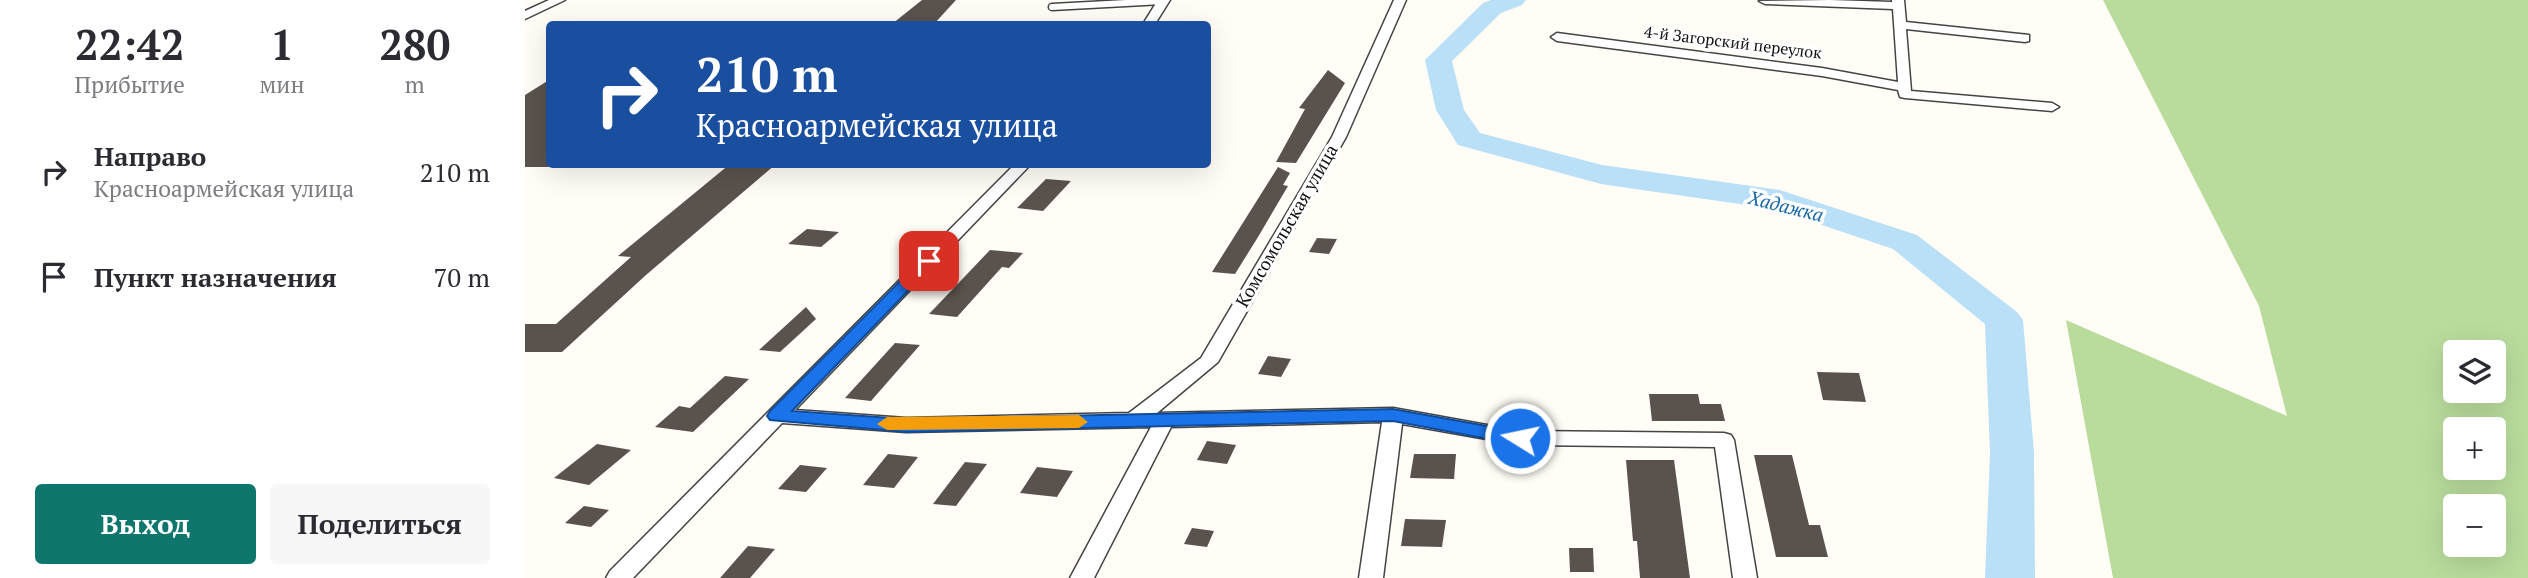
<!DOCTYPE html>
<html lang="ru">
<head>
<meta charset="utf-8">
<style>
	body { margin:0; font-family:"PT Serif",serif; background:#f7f7f7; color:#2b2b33; height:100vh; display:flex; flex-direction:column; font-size:26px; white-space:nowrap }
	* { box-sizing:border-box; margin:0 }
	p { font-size:23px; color:#7c7c81 }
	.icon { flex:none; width:38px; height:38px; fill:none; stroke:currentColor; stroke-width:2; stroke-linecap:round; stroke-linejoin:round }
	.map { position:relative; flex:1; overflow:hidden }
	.side { display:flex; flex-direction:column; background:#fff; width:525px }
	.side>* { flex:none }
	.hud { position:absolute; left:21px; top:21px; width:665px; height:147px; border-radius:7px; box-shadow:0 7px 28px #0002; background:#1a4fa0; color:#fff; overflow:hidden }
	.controls { position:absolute; left:1918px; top:340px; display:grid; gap:14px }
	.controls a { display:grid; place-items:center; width:63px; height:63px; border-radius:7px; background:#fff; box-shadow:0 7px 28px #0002; font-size:35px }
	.pin { position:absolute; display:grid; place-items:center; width:60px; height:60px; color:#fff; margin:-30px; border-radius:14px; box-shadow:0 4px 10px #0006 }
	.me { position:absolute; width:77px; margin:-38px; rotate:280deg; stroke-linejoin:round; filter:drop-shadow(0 0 5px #0008) }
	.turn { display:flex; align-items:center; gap:24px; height:147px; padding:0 35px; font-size:32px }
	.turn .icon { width:91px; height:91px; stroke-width:2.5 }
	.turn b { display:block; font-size:49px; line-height:60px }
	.eta { display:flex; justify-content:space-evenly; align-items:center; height:119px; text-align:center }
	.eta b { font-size:42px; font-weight:800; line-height:49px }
	.cta { display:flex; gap:14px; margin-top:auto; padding:14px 35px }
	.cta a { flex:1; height:80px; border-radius:7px; background:#0f766e; color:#fff; font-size:28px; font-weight:800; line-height:80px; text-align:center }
	.cta a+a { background:#f7f7f7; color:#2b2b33 }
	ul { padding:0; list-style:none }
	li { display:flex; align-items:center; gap:21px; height:105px; padding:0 35px }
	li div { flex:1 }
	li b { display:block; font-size:26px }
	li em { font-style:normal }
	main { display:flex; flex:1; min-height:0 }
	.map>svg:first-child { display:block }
	.forest { fill:#b9dc9c; fill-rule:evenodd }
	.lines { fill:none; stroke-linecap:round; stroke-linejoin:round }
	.river { fill:#b9e0f7; fill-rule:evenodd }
	.building { fill:#5a524d }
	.service-casing { stroke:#444; stroke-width:9 }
	.minor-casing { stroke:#444; stroke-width:3 }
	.service { stroke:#fff; stroke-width:6 }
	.minor { fill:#fff; fill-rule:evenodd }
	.route { fill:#1a73e8; stroke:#114b97; stroke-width:2 }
	.slow { fill:#f59e0b }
	.labels { text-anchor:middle; stroke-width:7; stroke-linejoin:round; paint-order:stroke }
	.far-street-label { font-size:16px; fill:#111; stroke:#fff }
	.street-label { font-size:18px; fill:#111; stroke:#fff }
	.water-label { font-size:19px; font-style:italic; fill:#1768a6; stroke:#fff }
</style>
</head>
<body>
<main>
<section class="side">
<div class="eta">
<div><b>22:42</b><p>Прибытие</p></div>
<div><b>1</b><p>мин</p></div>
<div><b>280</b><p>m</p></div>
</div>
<ul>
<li><svg class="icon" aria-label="right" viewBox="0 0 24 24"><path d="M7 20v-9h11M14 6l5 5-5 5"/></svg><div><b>Направо</b><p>Красноармейская улица</p></div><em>210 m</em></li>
<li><svg class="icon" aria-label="arrive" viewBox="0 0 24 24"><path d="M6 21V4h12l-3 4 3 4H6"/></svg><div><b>Пункт назначения</b></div><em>70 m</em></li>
</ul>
<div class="cta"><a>Выход</a><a>Поделиться</a></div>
</section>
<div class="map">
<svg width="2003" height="578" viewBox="0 0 2003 578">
	<rect width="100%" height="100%" fill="#fffdf5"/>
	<path class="forest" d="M1578 0H2003V578H1588L1541 320 1762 416 1734 306ZM1930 352H1969V390H1930ZM1930 429H1969V467H1930ZM1930 506H1969V544H1930Z"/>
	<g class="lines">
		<polygon class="river" points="966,0 1001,0 997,5 976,13 927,61 939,110 955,133 1077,165 1255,190 1392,235 1492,312 1498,320 1509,453 1510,578 1460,578 1465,453 1460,324 1368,249 1249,209 1076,184 933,145 911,110 900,60 958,3"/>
	</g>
	<g class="building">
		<polygon points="397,0 431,0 409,24 367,24"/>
		<polygon points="803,70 820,83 771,163 751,162 780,109 774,108"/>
		<polygon points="24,80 24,167 0,167 0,95"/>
		<polygon points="205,164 251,164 121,275 37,352 0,352 0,324 31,324 106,257 93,256"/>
		<polygon points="753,167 765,173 758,185 763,186 733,237 710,274 687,272"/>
		<polygon points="521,179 546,181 518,211 492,208"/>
		<polygon points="282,229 314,232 296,247 263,244"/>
		<polygon points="792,238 812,239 804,254 784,252"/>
		<polygon points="465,250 498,253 484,268 477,267 432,317 404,314"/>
		<polygon points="281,307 291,319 255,352 234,350"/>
		<polygon points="370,343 395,345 346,401 320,398"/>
		<polygon points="743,356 766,359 756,377 733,374"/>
		<polygon points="1292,372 1334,373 1341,402 1298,400"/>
		<polygon points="200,376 224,379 168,432 130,427 154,406 165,408"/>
		<polygon points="1124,394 1173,394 1175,404 1196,404 1200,421 1127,421"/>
		<polygon points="682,441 711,445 702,464 672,460"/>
		<polygon points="72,444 106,450 64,485 29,478"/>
		<polygon points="363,454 393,457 369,488 338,485"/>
		<polygon points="889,454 931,454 929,479 885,478"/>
		<polygon points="1229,455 1267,455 1284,525 1295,525 1303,557 1251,557"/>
		<polygon points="1101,460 1149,460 1165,578 1115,578 1112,541 1108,541"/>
		<polygon points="440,462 462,464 431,506 408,504"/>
		<polygon points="275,465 302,468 281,492 253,489"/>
		<polygon points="512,467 548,471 532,497 495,493"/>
		<polygon points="59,506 84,510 66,527 40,523"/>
		<polygon points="880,519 921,520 917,547 876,546"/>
		<polygon points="667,528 689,531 682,547 659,544"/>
		<polygon points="223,546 250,549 225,578 195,578"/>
		<polygon points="1044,548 1068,548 1069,572 1045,572"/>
	</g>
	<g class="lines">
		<defs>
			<polyline id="service" points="527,7 638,1"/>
			<g id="minor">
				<polygon points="24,0 40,0 0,19 0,11"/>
				<polygon points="633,0 645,0 630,24 618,24"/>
				<polygon points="869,0 881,0 821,137 693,362 632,413 868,408 995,431 1199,433 1206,435 1209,440 1232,578 1208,578 1190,447 995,445 877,424 858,578 834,578 857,422 646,427 569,578 545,578 626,427 381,432 257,423 108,578 81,578 85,571 490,164 506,164 270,410 381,418 604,413 676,358 807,137"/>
				<polygon points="1305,0 1367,2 1367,0 1379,0 1381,22 1504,35 1504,41 1500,42 1381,29 1386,91 1527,103 1534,107 1527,111 1380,98 1375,97 1373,90 1297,76 1032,41 1026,37 1032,33 1297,68 1373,82 1368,9 1240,4 1234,1"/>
			</g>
		</defs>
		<use href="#service" class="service-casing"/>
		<use href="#minor" class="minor-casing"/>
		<use href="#service" class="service"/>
		<use href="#minor" class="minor"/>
	</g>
	<polygon class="route" points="404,256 412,261 409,264 267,411 381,419 868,409 995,432 1004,438 995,445 868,421 381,432 245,420 242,416 245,411 398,258"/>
	<polygon class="slow" points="554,415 563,422 554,428 362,430 352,424 362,417"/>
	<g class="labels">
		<g class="far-street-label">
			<text transform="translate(1208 42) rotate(7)" y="6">4-й Загорский переулок</text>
		</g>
		<g class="street-label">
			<text transform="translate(762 226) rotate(-60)" y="6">Комсомольская улица</text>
		</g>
		<g class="water-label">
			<text transform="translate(1261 206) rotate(14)" y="7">Хадажка</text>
		</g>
	</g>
</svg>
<div class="controls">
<a><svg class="icon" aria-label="layers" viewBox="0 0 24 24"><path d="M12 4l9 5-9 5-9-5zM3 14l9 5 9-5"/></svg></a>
<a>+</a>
<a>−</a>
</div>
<div class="pin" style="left:404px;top:261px;background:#d93025"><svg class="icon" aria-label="arrive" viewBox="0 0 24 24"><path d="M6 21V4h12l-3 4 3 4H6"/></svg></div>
<svg class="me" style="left:995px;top:438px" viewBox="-20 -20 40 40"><circle r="17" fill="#1a73e8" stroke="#fff" stroke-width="3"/><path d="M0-11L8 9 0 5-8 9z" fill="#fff"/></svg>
<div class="hud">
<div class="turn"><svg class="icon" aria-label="right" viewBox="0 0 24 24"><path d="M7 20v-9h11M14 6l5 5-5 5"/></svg><div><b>210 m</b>Красноармейская улица</div></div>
</div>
</div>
</main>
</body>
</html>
